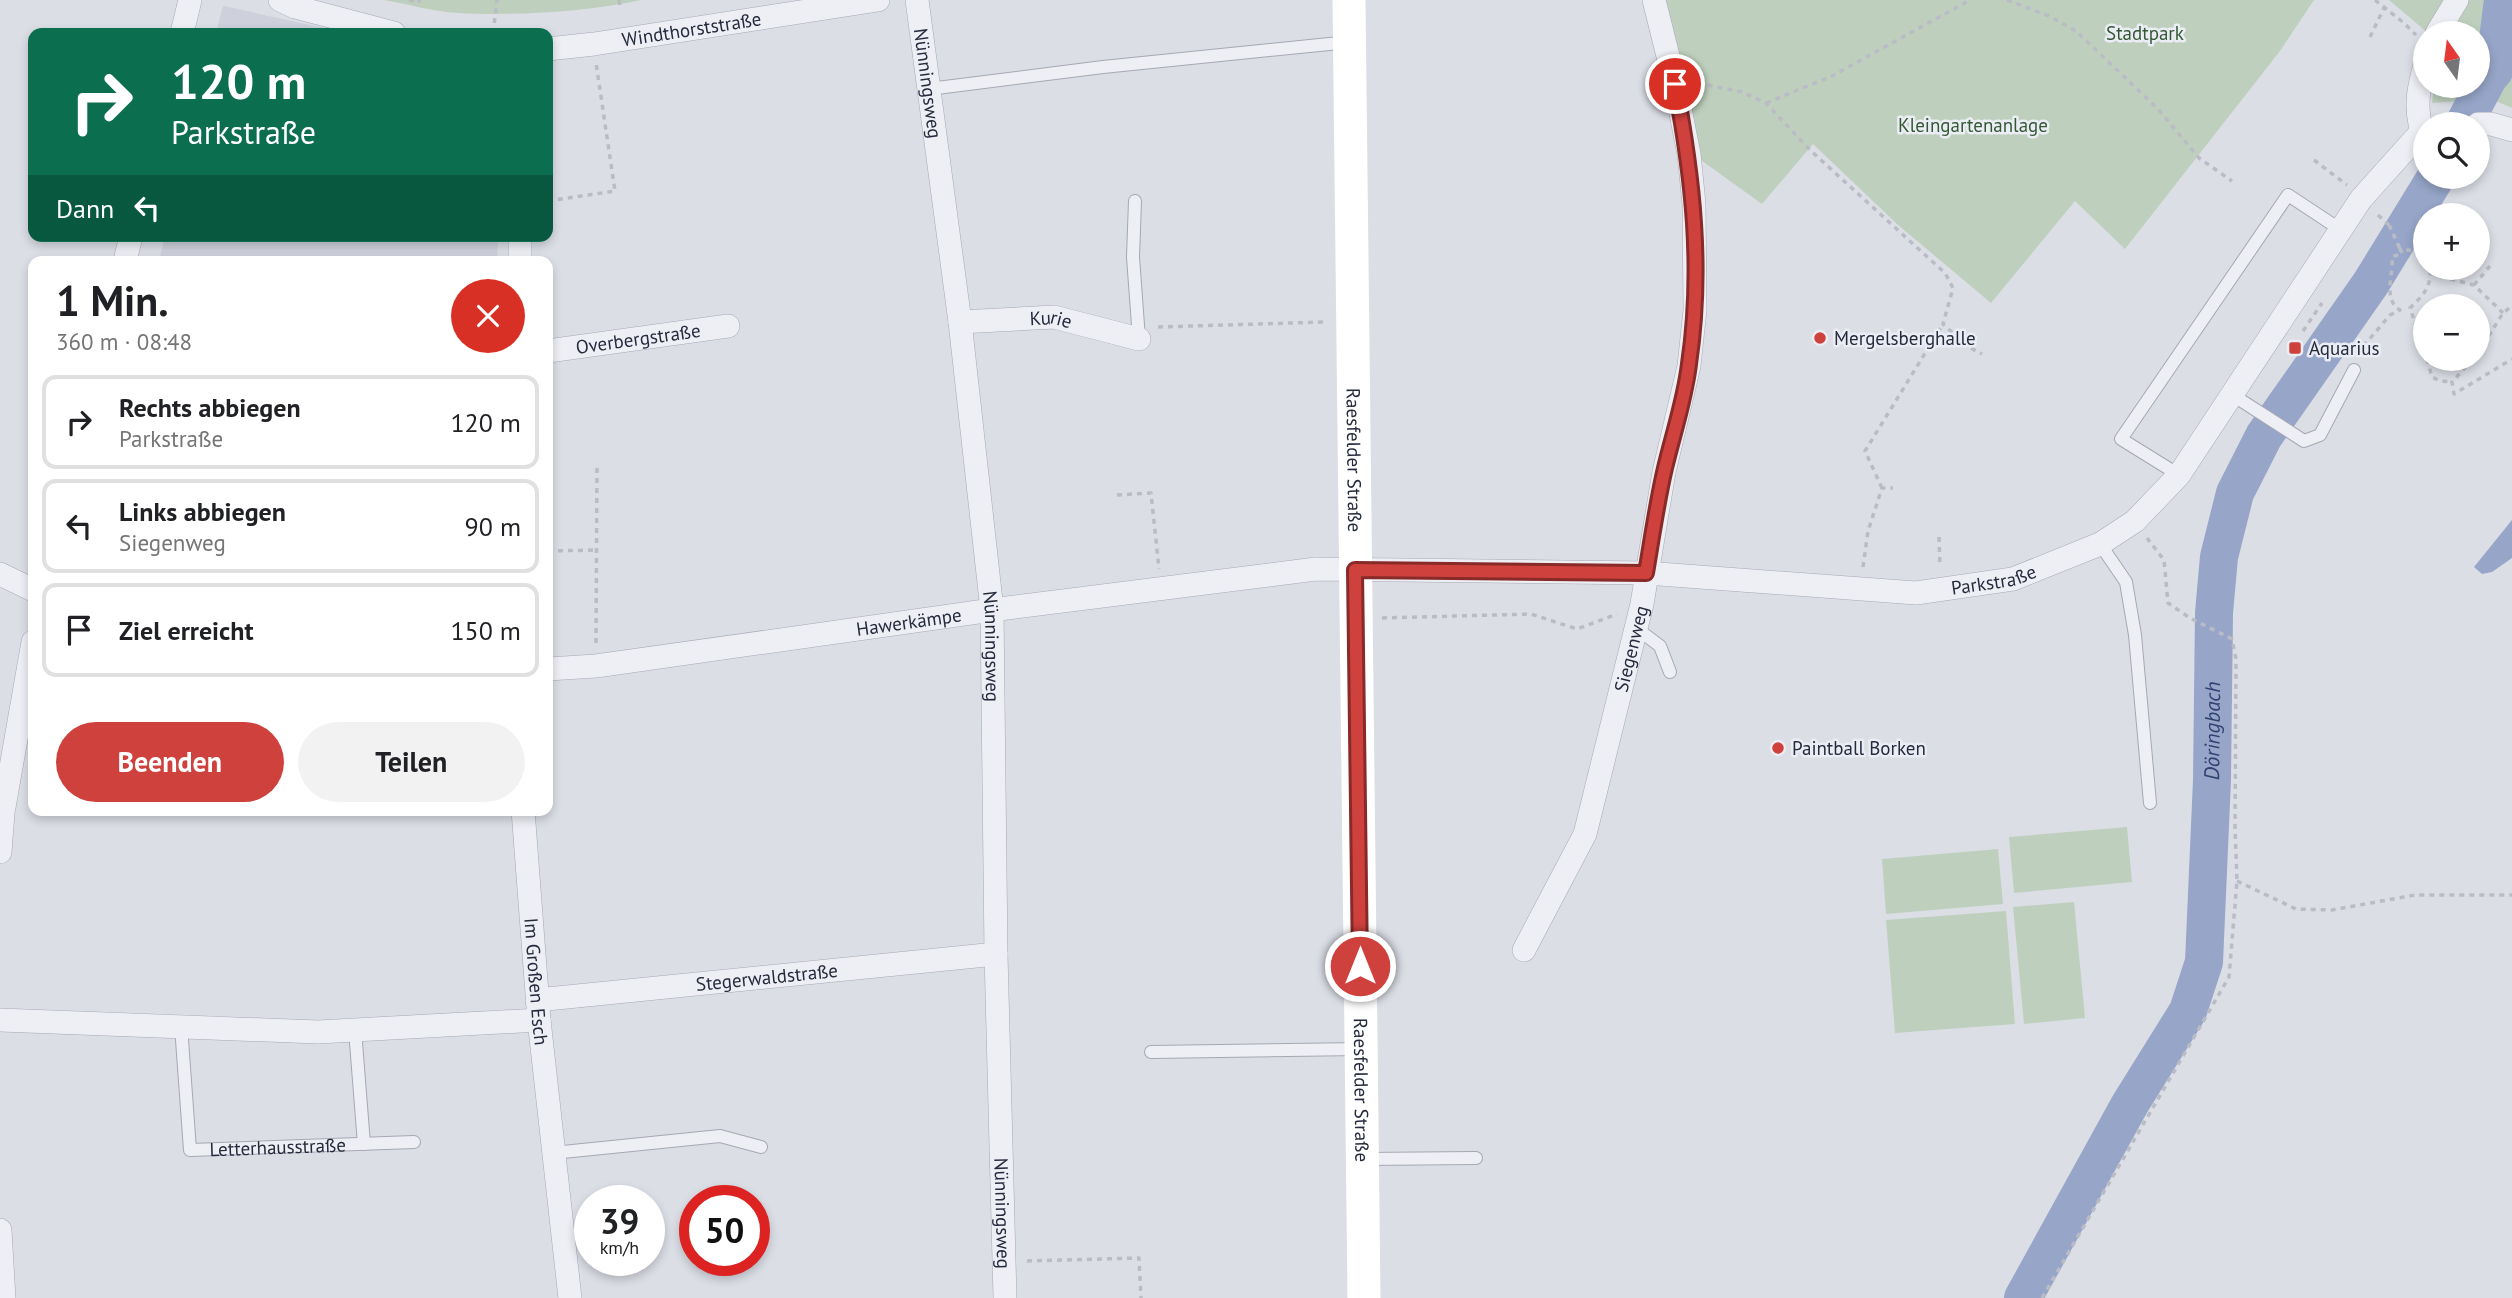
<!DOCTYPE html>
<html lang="de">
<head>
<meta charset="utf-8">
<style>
	body { margin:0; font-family:"PT Sans",sans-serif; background:#f2f2f2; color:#202124; height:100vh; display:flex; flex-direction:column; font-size:26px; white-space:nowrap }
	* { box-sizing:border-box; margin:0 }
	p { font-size:23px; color:#757577 }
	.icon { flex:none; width:38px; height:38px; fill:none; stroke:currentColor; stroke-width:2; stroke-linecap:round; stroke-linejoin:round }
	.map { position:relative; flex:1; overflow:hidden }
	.panel { position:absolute; left:28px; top:256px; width:525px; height:560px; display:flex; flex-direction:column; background:#fff; border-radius:14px; box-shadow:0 4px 10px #0003 }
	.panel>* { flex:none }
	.hud { position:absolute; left:28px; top:28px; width:525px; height:214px; border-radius:14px; box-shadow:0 4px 10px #0003; background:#0b6e4f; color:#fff; overflow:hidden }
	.needle { width:46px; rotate:346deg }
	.fabs { position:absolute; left:2413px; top:21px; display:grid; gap:14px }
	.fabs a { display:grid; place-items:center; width:77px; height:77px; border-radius:50%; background:#fff; box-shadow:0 4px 10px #0003; font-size:35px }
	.speed { position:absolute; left:574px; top:1185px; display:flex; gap:14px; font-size:35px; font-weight:700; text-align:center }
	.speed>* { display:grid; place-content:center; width:91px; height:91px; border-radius:50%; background:#fff; box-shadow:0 4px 10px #0003; line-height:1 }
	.speed small { font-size:18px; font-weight:400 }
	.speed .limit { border:10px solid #d22; background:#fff; color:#111 }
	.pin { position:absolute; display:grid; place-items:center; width:60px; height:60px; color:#fff; margin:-30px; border:4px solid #fff; border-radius:50%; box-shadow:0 2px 7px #0007 }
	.me { position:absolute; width:77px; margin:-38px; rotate:0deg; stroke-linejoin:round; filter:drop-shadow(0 0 5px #0008) }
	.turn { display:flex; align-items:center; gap:24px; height:147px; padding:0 28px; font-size:32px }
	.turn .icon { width:91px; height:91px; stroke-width:2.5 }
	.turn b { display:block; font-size:49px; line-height:60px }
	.then { display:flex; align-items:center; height:66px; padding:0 28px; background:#0003; gap:14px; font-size:26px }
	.round { display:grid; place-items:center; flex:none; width:74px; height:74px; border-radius:37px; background:#f2f2f2 }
	.headline { display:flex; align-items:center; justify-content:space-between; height:119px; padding:0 28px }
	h1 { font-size:42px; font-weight:700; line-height:52px }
	.action { display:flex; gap:14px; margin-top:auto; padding:14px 28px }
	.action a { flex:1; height:80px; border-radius:42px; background:#cf413d; color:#fff; font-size:28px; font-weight:700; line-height:80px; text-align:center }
	.action a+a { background:#f2f2f2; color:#202124 }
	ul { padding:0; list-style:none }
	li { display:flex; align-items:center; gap:21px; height:94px; margin:0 14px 10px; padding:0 14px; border:4px solid #e0e0e0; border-radius:14px }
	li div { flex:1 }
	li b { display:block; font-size:26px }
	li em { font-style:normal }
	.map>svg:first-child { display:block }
	.built { fill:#ced0db }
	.green { fill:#bed0bd }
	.water { fill:#96a5c8 }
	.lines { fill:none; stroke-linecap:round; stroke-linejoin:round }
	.stream { stroke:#96a5c8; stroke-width:6 }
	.river { stroke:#96a5c8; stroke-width:38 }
	.service-casing { stroke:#a5a8b3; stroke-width:14 }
	.minor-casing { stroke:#a5a8b3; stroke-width:24 }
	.path { stroke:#babcc5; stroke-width:3.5; stroke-dasharray:5 5; stroke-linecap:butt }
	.service { stroke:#eeeff5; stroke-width:12 }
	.minor { stroke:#eeeff5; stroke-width:23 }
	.secondary { stroke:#fff; stroke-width:33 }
	.path-bridge { stroke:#babcc5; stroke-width:3.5; stroke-dasharray:5 5; stroke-linecap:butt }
	.route-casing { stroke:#872a28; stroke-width:18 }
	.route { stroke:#cf413d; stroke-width:12 }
	.poi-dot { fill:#cf413d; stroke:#ebedf4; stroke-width:2.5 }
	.labels { text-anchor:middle; stroke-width:5; stroke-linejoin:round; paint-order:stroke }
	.street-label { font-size:19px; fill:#252a3d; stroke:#ebedf4 }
	.park-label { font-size:19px; fill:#335833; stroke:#ebedf4 }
	.poi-label { font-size:19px; fill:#252a3d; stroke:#ebedf4; text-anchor:start }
	.water-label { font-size:21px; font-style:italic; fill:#2f4171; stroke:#ebedf4 }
</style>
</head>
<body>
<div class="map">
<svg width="2512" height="1298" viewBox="0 0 2512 1298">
	<rect width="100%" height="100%" fill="#dcdee6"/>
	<g class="built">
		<polygon points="223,6 224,6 346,33 216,33"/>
		<polygon points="165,236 498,236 497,261 159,261"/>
	</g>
	<g class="green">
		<path d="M384 0H641C587 12 514 16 458 13 434 12 408 4 384 0Z"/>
		<polygon points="1661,0 2314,0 2280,51 2125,249 2075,201 1991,303 1898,225 1813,144 1762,204 1698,158"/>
		<polygon points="2389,0 2512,0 2512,108 2491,99 2432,103 2434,86 2478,86 2478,33 2428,33"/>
		<polygon points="2127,827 2132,882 2014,893 2009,837"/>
		<polygon points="1998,849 2003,904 1886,914 1882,859"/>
		<polygon points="2074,902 2085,1018 2024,1024 2013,907"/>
		<polygon points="2006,911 2015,1024 1895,1033 1886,920"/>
	</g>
	<polygon class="water" points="2512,520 2512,558 2492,572 2482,574 2474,567"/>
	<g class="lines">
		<polyline class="stream" points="2494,71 2512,59"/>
		<g class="river">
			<polyline points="2464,124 2488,78 2494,71 2503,0"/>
			<path id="s1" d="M2023 1298 2130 1104 2188 1011 2204 962 2212 780 2214 613 2219 557 2235 493 2264 436 2371 283 2436 177"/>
		</g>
		<defs>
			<g id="service">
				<polyline points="929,89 1103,67 1349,42"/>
				<polyline points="1135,201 1133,257 1139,339"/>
				<polyline points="2231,394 2304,441 2320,435 2354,370"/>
				<polyline points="2179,475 2121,439 2288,195 2341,230"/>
				<polyline points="2100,544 2126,582 2135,635 2150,803"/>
				<polyline points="1636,628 1660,646 1670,672"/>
				<path id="s2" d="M181 1026 190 1150 414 1142"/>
				<polyline points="355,1030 364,1144"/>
				<polyline points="1151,1052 1360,1049"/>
				<polyline points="553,1153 720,1136 761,1147"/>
				<polyline points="1363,1159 1476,1158"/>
			</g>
			<g id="minor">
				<polyline points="280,0 295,7 394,33"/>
				<path id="s3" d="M917 0 960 322 992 610 996 954 1005 1298"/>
				<polyline points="182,33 190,0"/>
				<polyline points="2437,33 2457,0"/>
				<path id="s4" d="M548 49 594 44 878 0"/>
				<polyline points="2478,124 2491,124 2512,130"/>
				<path d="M2422 131C2414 105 2419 87 2426 61"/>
				<polyline points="125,261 131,236"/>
				<polyline points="520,261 520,236"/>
				<path id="s5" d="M960 322 1054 317 1139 339"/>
				<path id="s6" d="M548 351 728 326"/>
				<polyline points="0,574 33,590"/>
				<path id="s7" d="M548 669 596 666 992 610 1316 569 1646 573 1916 593 2013 579 2100 544 2135 521 2179 475 2361 199 2422 131"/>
				<path id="s8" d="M523 810 539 1020 570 1298"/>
				<polyline points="0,852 3,813 33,642"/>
				<path id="s9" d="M1524 950 1585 834 1642 604 1664 472 1689 366 1695 310 1694 204 1689 154 1675 84 1654 0"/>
				<path id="s10" d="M537 1000 996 954"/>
				<polyline points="0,1020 318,1032 539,1020"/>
				<polyline points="0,1230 4,1298"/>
			</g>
		</defs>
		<use href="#service" class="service-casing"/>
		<use href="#minor" class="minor-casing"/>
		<g class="path">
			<polyline points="409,0 419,2 419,0"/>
			<polyline points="619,0 620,5"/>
			<polyline points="2007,0 2049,16 2076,31 2158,109 2199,158 2232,181"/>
			<polyline points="2375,0 2404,23 2416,35"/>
			<polyline points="493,33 497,0"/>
			<polyline points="2370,37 2384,8"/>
			<polyline points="1698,83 1742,92 1766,103 1810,150 1945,273 1953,288 1943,324 1967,346 1982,354"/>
			<polyline points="1766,103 1832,76 1970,0"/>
			<polyline points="2314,160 2347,185"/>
			<polyline points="548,201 615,191 596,63"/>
			<polyline points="2378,215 2389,225"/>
			<polyline points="2478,231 2488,241"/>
			<polyline points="2432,272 2438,276 2474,285 2503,313"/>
			<polyline points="2448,277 2456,268"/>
			<polyline points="2474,285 2490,266"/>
			<polyline points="1158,327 1325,322"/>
			<polyline points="2303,331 2322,303"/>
			<polyline points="2478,353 2503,313 2512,306"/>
			<path d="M2360 355 2361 349 2390 315 2400 310C2382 299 2394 274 2392 257L2402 253 2400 249 2416 251 2426 259"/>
			<path d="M2426 356 2410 308C2423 296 2432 286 2430 268"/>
			<polyline points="2427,359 2432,377 2440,381 2452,382"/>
			<polyline points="2473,359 2452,382 2454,394 2512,359"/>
			<polyline points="1882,488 1865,451 1943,324"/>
			<polyline points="1117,495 1151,493 1159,569"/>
			<polyline points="1939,537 1940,567"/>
			<polyline points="548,551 597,550"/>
			<polyline points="1863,567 1868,531 1882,488 1893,488"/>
			<polyline points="1382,618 1531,614 1577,629 1617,614"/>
			<polyline points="596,643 597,467"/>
			<polyline points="2237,881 2296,909 2332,910 2415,895 2512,895"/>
			<polyline points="1027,1261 1139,1258 1141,1298"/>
			<polyline points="2042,1298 2229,977 2237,881 2235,828 2236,659 2232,639 2190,618 2168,603 2164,560 2147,538"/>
		</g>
		<use href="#service" class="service"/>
		<use href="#minor" class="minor"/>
		<path class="secondary" id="s11" d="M1349 0 1364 1298"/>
		<polyline class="path-bridge" points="2389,225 2402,253"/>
	</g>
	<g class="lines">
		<defs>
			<path id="route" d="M1360 966 1355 570 1646 573C1652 538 1657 502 1665 468 1673 434 1685 399 1689 364 1703 269 1693 177 1675 84"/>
		</defs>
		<use href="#route" class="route-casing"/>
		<use href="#route" class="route"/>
	</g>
	<g class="poi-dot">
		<circle cx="1820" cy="338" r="7"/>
		<rect x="2288" y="341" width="14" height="14" rx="3.5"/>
		<circle cx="1778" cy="748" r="7"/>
	</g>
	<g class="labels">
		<g class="street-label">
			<text dy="7" stroke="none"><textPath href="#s4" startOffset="145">Windthorststraße</textPath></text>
			<text dy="7" stroke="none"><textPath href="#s3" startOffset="84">Nünningsweg</textPath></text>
			<text dy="7" stroke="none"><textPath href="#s5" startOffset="91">Kurie</textPath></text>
			<text dy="7" stroke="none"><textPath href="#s6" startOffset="91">Overbergstraße</textPath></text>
			<text dy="7" stroke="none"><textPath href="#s11" startOffset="460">Raesfelder Straße</textPath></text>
			<text dy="7" stroke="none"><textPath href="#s7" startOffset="1454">Parkstraße</textPath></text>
			<text dy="7" stroke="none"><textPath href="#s7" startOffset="364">Hawerkämpe</textPath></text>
			<text dy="7" stroke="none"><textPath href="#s3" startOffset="651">Nünningsweg</textPath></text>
			<text dy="7" stroke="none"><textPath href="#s9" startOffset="322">Siegenweg</textPath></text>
			<text dy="7" stroke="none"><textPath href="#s10" startOffset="231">Stegerwaldstraße</textPath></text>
			<text dy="7" stroke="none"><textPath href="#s8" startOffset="172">Im Großen Esch</textPath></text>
			<text dy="7" stroke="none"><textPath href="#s11" startOffset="1090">Raesfelder Straße</textPath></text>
			<text dy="7" stroke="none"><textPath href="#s2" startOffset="212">Letterhausstraße</textPath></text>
			<text dy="7" stroke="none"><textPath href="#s3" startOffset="1218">Nünningsweg</textPath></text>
		</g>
		<g class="park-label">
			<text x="2145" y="40">Stadtpark</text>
			<text x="1973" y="132">Kleingartenanlage</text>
		</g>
		<g class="poi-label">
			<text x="1834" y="345">Mergelsberghalle</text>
			<text x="2309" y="355">Aquarius</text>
			<text x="1792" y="755">Paintball Borken</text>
		</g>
		<g class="water-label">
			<text dy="7" stroke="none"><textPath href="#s1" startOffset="614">Döringbach</textPath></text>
		</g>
	</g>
</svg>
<div class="fabs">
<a><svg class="needle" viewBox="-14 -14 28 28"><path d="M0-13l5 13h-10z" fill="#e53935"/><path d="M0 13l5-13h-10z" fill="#757577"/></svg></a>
<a><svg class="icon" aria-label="search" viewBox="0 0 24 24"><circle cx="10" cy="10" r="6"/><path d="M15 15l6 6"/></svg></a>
<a>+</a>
<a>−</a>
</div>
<div class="speed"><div>39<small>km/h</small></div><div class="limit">50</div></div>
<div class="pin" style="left:1675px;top:84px;background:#d93025"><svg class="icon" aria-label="arrive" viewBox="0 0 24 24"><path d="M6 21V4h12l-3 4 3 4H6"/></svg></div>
<svg class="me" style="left:1360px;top:966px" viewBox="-20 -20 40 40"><circle r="17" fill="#cf413d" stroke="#fff" stroke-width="3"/><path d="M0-11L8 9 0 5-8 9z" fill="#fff"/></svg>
<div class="hud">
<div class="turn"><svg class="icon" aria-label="right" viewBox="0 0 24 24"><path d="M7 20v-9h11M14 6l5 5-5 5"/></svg><div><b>120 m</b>Parkstraße</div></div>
<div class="then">Dann<svg class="icon" aria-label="left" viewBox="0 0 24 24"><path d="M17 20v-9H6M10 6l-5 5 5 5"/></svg></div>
</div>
<section class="panel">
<div class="headline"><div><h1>1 Min.</h1><p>360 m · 08:48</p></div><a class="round" style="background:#d93025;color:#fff"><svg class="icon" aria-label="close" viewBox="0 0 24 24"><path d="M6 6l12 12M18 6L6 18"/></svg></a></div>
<ul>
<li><svg class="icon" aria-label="right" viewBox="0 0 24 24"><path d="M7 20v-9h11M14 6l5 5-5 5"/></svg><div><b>Rechts abbiegen</b><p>Parkstraße</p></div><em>120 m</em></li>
<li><svg class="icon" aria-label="left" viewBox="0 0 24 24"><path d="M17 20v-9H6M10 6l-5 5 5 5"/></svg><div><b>Links abbiegen</b><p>Siegenweg</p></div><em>90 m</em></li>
<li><svg class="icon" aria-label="arrive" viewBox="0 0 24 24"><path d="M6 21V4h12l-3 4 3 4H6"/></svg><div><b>Ziel erreicht</b></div><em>150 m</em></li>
</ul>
<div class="action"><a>Beenden</a><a>Teilen</a></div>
</section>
</div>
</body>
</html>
